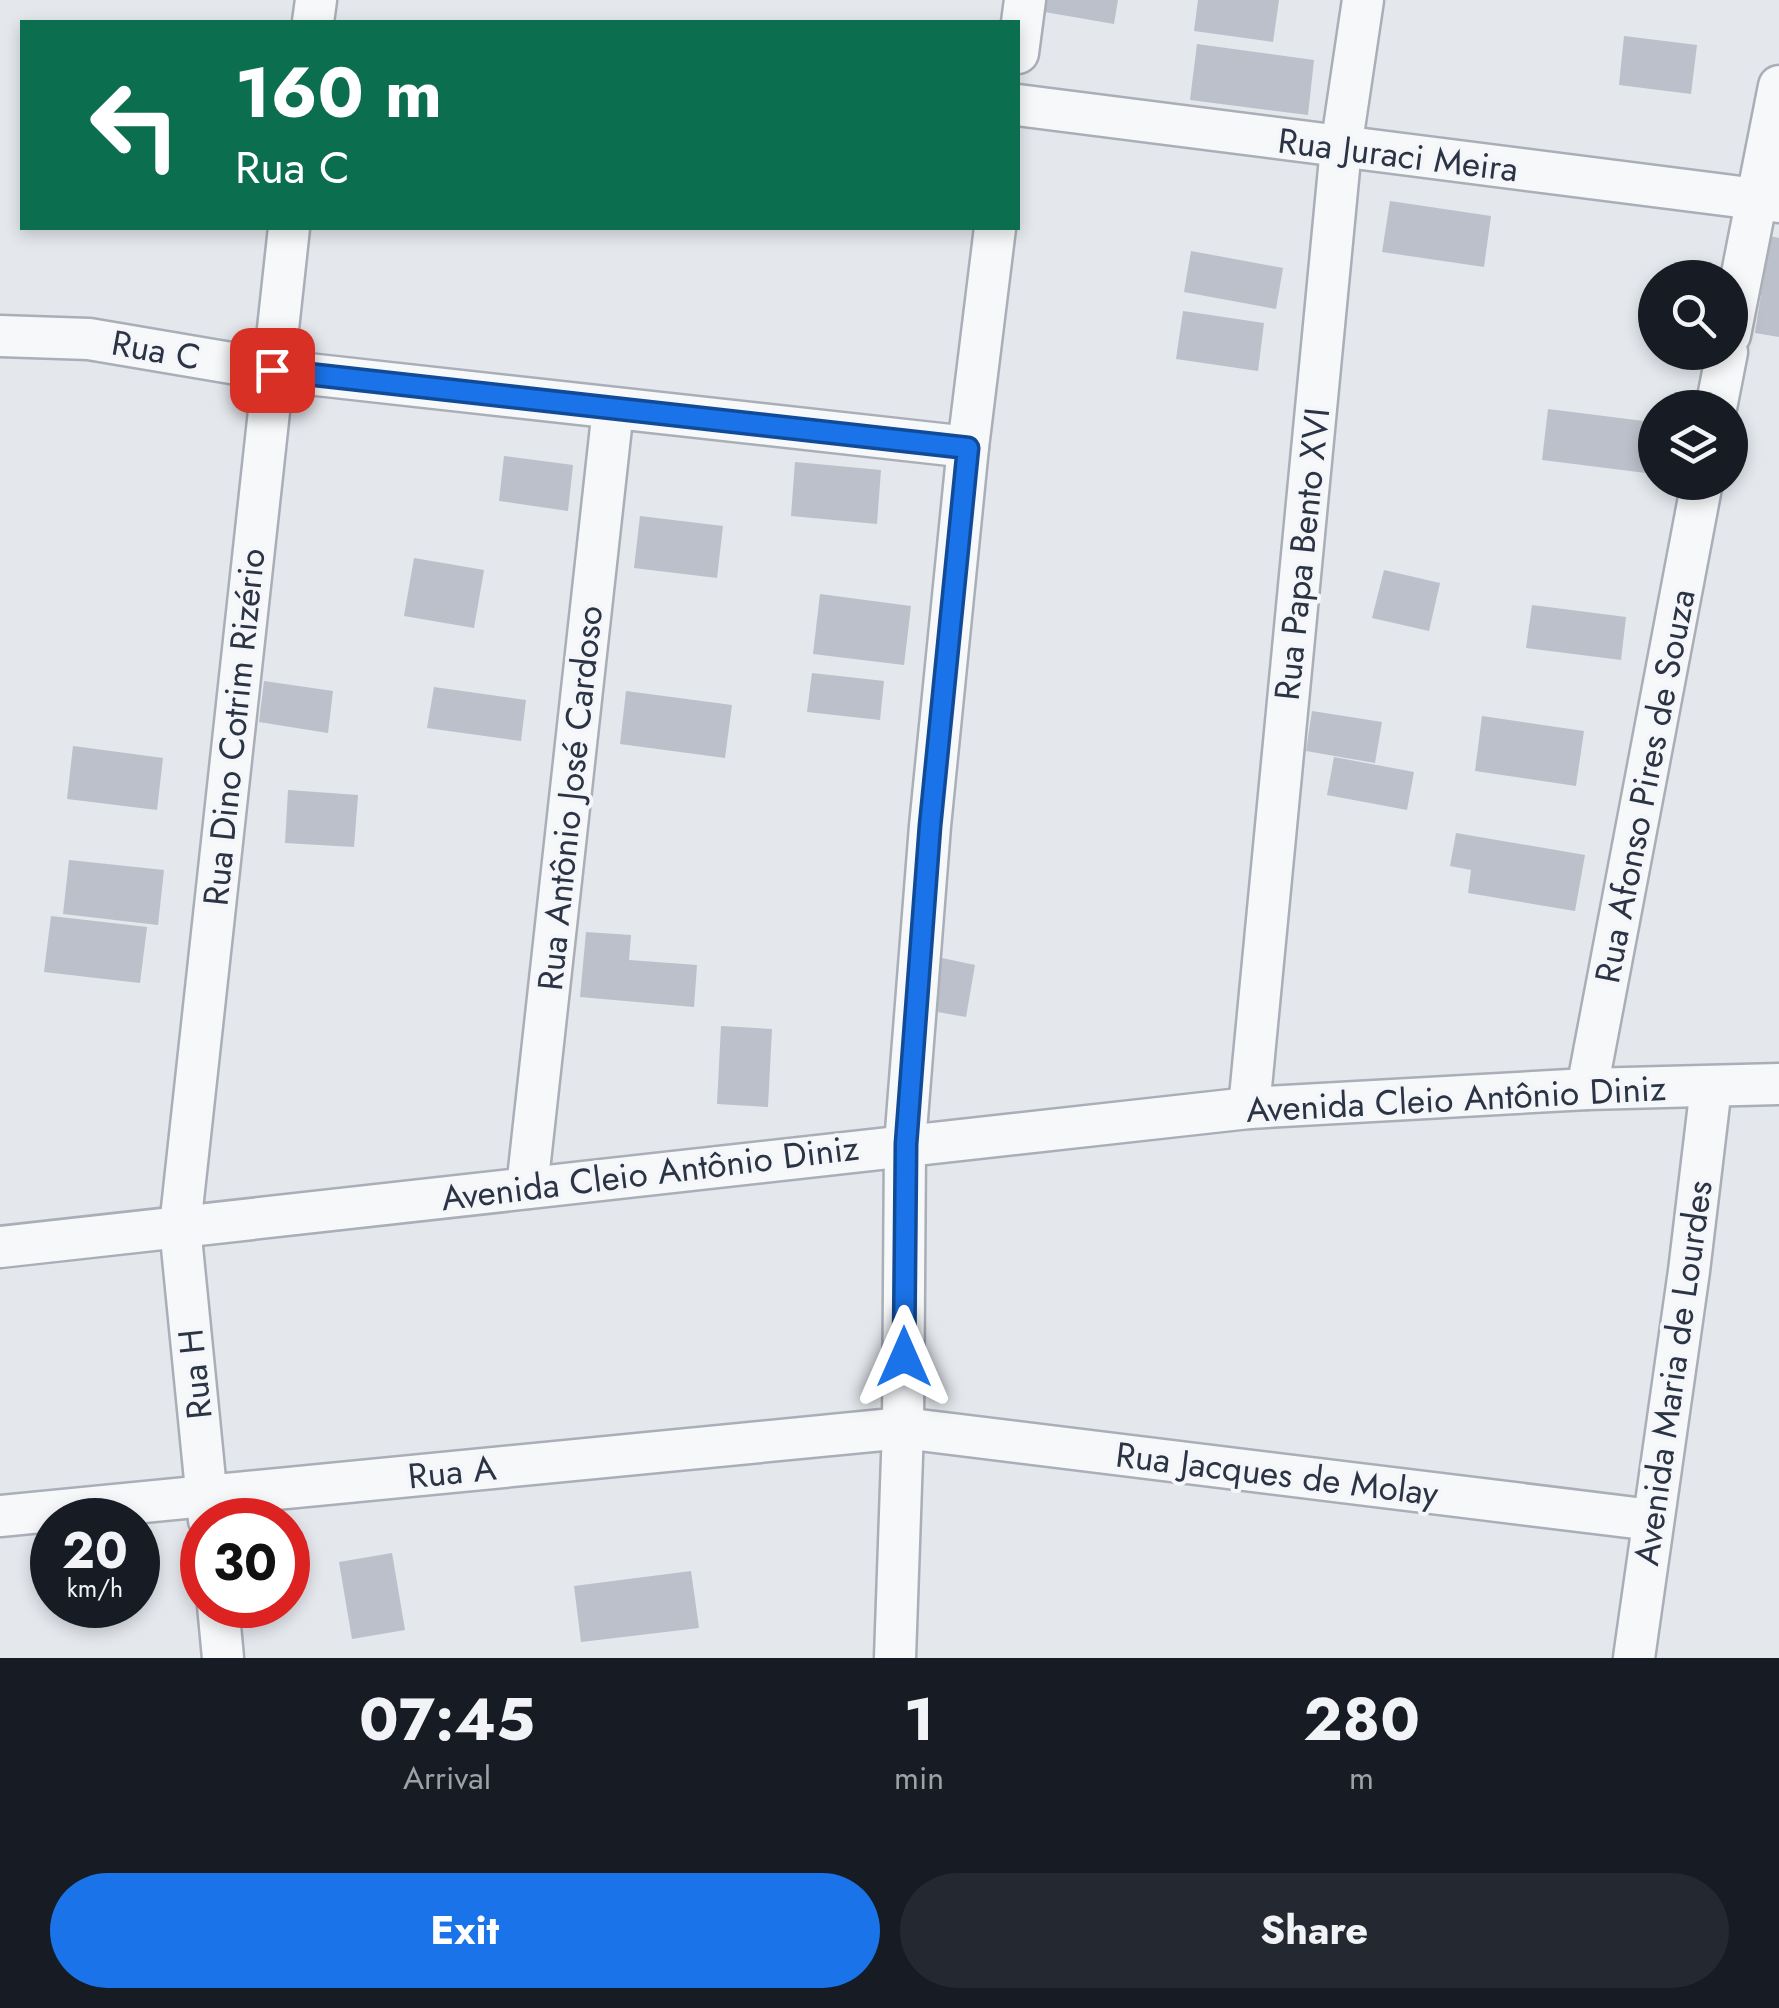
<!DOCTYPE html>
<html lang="en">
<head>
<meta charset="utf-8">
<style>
	body { margin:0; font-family:Jost,sans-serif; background:#242831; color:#f1f3f6; height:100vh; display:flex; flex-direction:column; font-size:38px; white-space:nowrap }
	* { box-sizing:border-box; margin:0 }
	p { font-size:32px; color:#9ea1a6 }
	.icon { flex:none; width:55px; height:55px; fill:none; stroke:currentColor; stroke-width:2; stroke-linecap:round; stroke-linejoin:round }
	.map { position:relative; height:1658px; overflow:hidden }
	.panel { display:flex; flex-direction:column; background:#171b24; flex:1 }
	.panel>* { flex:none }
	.top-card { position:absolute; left:20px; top:20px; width:1000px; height:210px; border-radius:0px; box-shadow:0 5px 15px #0003; background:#0b6e4f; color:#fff; overflow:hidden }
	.buttons { position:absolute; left:1638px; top:260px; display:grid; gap:20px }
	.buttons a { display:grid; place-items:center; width:110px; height:110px; border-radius:50%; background:#171b24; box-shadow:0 5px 15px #0003; font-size:50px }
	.speed { position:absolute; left:30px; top:1498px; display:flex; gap:20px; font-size:50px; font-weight:700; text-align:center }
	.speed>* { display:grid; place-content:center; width:130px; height:130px; border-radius:50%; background:#171b24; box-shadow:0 5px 15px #0003; line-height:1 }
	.speed small { font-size:25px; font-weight:400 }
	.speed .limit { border:15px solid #d22; background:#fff; color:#111 }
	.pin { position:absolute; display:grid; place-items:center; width:85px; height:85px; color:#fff; margin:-42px; border-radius:20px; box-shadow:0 5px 15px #0006 }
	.me { position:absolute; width:110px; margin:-55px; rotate:0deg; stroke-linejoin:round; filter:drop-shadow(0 0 8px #0008) }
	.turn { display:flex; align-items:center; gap:35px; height:210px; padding:0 50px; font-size:45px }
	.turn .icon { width:130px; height:130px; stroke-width:2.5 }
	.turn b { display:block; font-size:70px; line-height:85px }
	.eta { display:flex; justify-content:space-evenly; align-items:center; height:170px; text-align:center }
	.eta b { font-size:60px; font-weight:700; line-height:70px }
	.primary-button { display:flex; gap:20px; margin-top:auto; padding:20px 50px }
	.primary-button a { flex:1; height:115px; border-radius:60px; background:#1a73e8; color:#fff; font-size:40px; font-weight:700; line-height:115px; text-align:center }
	.primary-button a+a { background:#242831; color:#f1f3f6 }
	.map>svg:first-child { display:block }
	.building { fill:#bbc0ca }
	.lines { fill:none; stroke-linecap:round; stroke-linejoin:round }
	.street-casing { stroke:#a9aeb7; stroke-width:45 }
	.street { stroke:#f7f8fa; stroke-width:40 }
	.route-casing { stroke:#114b97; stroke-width:25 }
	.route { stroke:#1a73e8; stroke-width:18 }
	.labels { text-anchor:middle; stroke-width:8; stroke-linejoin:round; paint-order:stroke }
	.street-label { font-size:35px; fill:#2b3445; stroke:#f4f6f9 }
</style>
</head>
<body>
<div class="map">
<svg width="1779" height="1658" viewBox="0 0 1779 1658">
	<rect width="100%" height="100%" fill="#e4e7ec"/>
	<g class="building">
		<polygon points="1034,0 1118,0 1114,24 1033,10"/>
		<polygon points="1198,0 1279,0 1273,42 1194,31"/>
		<polygon points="1624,36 1697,45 1691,94 1619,85"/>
		<polygon points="1197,44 1314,60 1308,115 1190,100"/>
		<polygon points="1390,201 1491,216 1484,267 1382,252"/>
		<polygon points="1770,236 1779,238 1779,337 1755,333"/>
		<polygon points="1191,251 1283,268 1276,309 1184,292"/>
		<polygon points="1183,311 1264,323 1258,371 1176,359"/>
		<polygon points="1548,409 1652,422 1646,473 1542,460"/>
		<polygon points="504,456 573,465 568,511 499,501"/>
		<polygon points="795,462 881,470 877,524 791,516"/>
		<polygon points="640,516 723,526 717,578 634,568"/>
		<polygon points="414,558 484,570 474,628 404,616"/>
		<polygon points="1384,570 1440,583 1429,631 1372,618"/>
		<polygon points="820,594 911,606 904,665 813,654"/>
		<polygon points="1532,605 1626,617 1621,660 1526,648"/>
		<polygon points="812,673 884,681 880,720 807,712"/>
		<polygon points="264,681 333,691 328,733 259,722"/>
		<polygon points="434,687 526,700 521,741 427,728"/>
		<polygon points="626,691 732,705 725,758 620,744"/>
		<polygon points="1312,711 1382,722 1375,763 1306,751"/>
		<polygon points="1482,716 1584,731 1576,786 1475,771"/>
		<polygon points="73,746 163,758 157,810 67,799"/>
		<polygon points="1334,757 1414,772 1407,810 1327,795"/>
		<polygon points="288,790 358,795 354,847 285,843"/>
		<polygon points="1456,833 1585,855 1575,911 1468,893 1471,870 1450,866"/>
		<polygon points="69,860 164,870 158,925 63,914"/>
		<polygon points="51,916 147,927 140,983 44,972"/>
		<polygon points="586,932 631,935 629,960 697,965 694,1007 580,997"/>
		<polygon points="942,958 975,965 966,1017 932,1011"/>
		<polygon points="721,1026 772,1029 768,1107 717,1104"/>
		<polygon points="392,1553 405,1630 352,1639 339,1562"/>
		<polygon points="691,1571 699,1628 581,1642 574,1586"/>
	</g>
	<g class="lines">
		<defs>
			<g id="street">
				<polyline points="313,22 316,0"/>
				<polyline points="1018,53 1025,0"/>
				<polyline points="1018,105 1779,202"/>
				<polyline points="1730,335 1779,86"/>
				<polyline points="0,336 89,339 272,370 968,447"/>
				<polyline points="1716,408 1727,352"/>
				<polyline points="1587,1089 1702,482"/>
				<polyline points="1249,1108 1341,148 1363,0"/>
				<polyline points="527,1188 613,409"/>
				<polyline points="0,1247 1249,1108 1587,1089 1779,1084"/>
				<polyline points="0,1516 903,1428 1652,1520"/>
				<polyline points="209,1520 180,1227 289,228"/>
				<polyline points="218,1605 223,1658"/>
				<polyline points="895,1658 903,1428 905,1144 930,826 968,447 995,228"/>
				<polyline points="1634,1658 1689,1271 1711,1087"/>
			</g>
		</defs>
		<use href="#street" class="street-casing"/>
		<use href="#street" class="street"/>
	</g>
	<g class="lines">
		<defs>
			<polyline id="route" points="272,370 968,448 930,826 906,1144 904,1357"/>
		</defs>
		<use href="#route" class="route-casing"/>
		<use href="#route" class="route"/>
	</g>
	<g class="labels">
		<g class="street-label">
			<text transform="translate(1398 155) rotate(7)" y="12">Rua Juraci Meira</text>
			<text transform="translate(156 350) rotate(10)" y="12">Rua C</text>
			<text transform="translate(1302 554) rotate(-84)" y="12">Rua Papa Bento XVI</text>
			<text transform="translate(234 727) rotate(-84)" y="12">Rua Dino Cotrim Rizério</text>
			<text transform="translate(1645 786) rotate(-79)" y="12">Rua Afonso Pires de Souza</text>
			<text transform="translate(570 798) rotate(-84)" y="12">Rua Antônio José Cardoso</text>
			<text transform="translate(1456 1099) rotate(-3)" y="12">Avenida Cleio Antônio Diniz</text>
			<text transform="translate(650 1173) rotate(-7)" y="12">Avenida Cleio Antônio Diniz</text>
			<text transform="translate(1673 1373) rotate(-82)" y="12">Avenida Maria de Lourdes</text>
			<text transform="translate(195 1374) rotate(-96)" y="12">Rua H</text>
			<text transform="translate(452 1472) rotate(-6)" y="12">Rua A</text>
			<text transform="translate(1277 1474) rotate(7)" y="12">Rua Jacques de Molay</text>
		</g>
	</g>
</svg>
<div class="buttons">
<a><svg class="icon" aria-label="search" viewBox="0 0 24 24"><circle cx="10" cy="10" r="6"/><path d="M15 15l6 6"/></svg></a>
<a><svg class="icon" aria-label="layers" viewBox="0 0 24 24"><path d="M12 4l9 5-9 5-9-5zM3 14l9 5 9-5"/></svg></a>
</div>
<div class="speed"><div>20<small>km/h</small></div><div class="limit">30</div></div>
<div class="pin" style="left:272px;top:370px;background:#d93025"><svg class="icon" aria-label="arrive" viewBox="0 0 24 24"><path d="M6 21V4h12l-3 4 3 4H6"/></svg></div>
<svg class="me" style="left:904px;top:1357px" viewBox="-20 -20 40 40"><path d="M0-17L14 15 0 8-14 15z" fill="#1a73e8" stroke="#fff" stroke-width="4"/></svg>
<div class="top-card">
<div class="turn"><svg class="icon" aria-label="left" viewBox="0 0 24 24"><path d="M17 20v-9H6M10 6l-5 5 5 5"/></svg><div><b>160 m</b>Rua C</div></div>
</div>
</div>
<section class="panel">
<div class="eta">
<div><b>07:45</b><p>Arrival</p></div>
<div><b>1</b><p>min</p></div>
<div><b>280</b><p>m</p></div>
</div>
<div class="primary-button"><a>Exit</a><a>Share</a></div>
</section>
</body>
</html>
